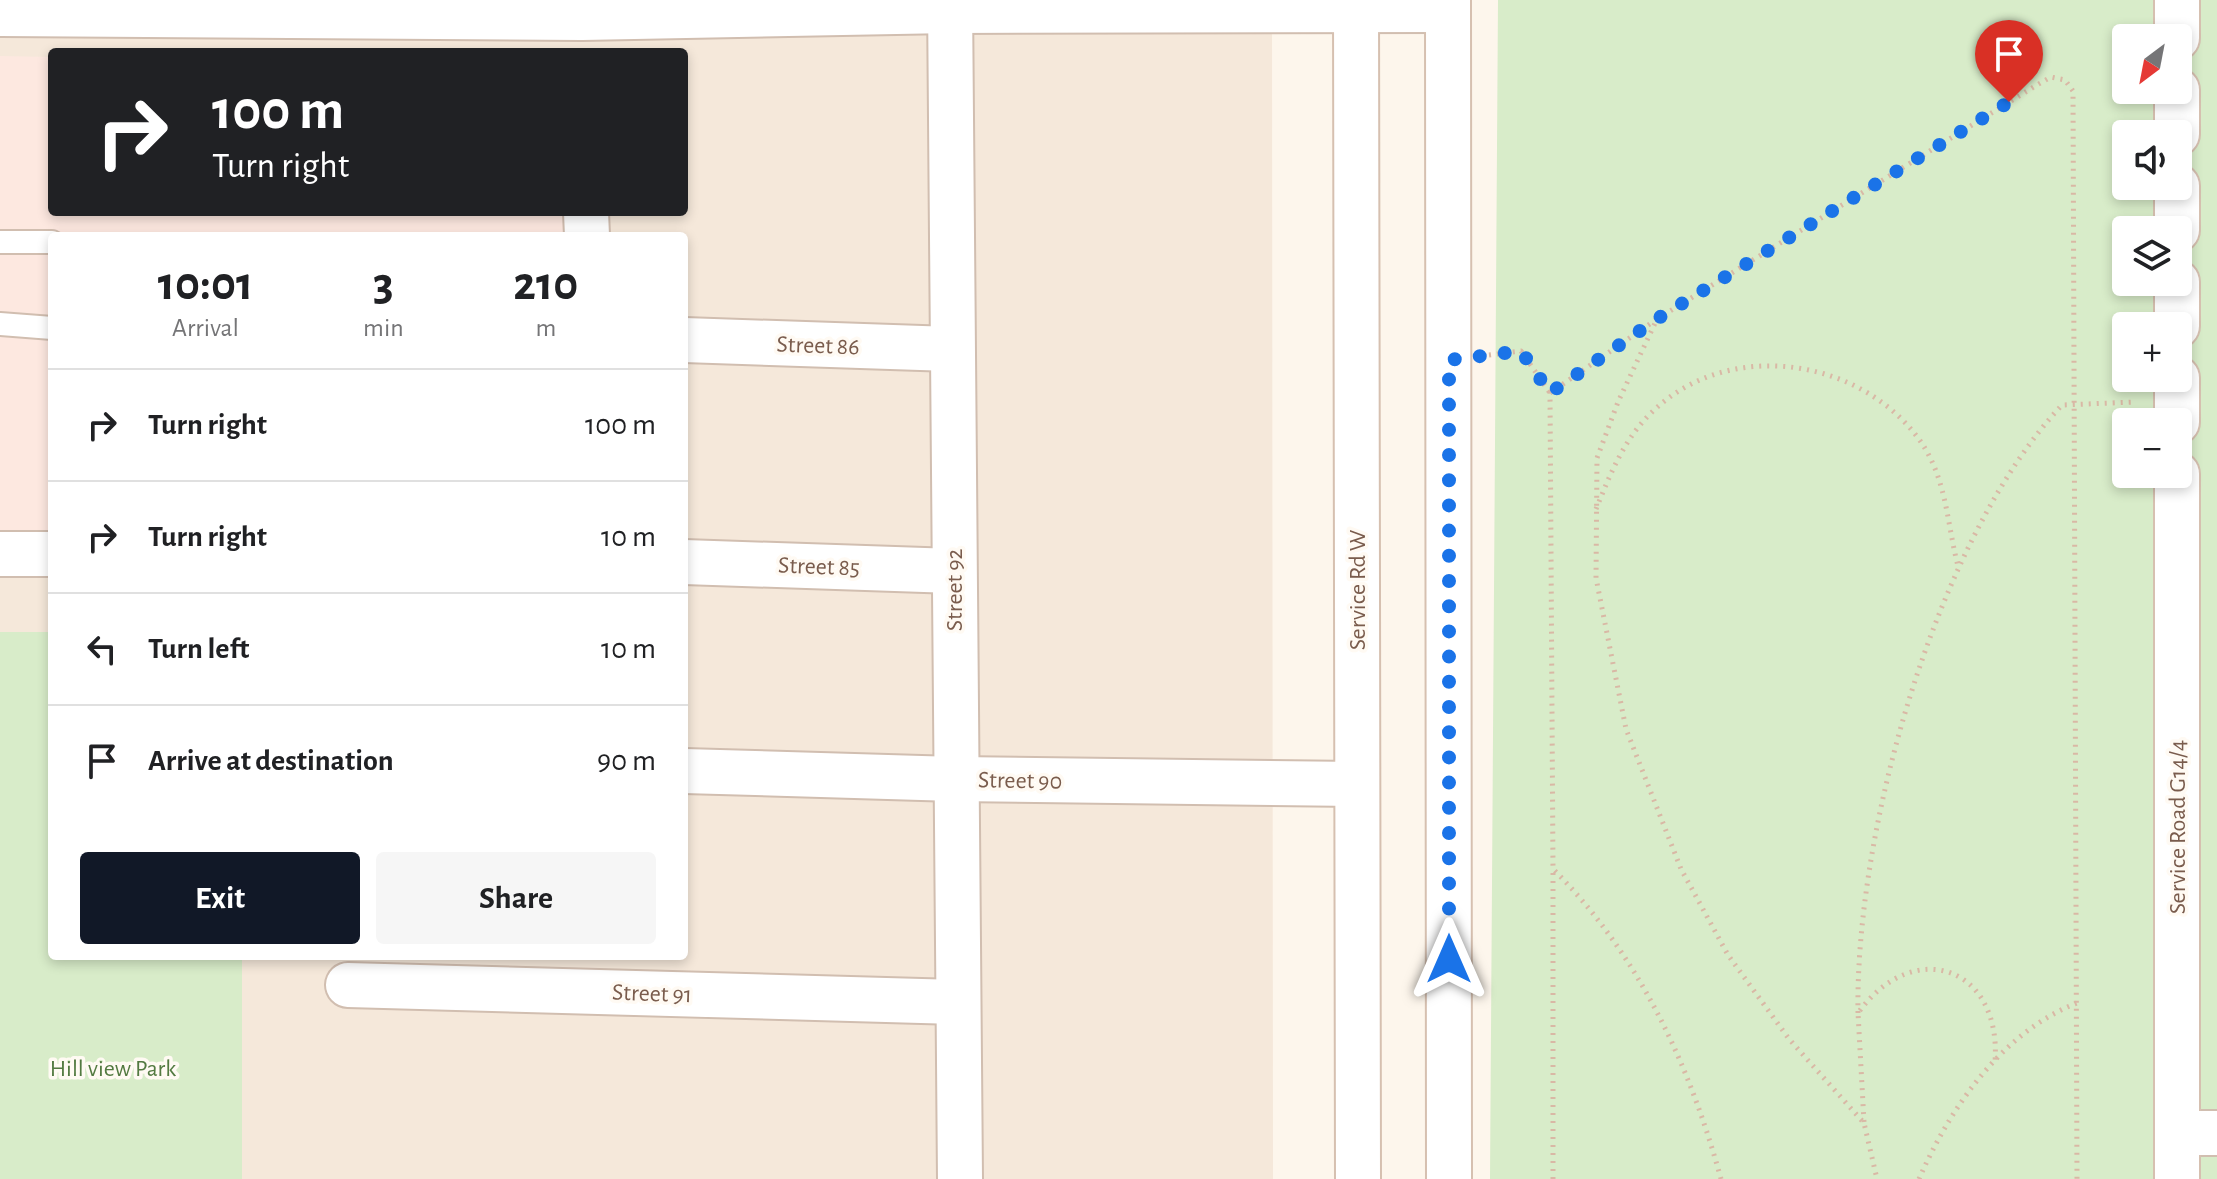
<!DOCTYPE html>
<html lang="en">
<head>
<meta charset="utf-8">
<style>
	body { margin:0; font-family:"Alegreya Sans",sans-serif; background:#f6f6f6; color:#202124; height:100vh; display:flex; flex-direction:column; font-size:30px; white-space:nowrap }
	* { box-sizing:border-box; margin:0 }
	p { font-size:26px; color:#757577 }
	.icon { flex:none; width:44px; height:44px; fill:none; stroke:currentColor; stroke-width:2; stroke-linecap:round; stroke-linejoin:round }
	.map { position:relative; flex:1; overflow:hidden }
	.drawer { position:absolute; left:48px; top:232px; width:640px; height:728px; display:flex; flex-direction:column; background:#fff; border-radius:8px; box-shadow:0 4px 12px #0003 }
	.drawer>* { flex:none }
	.hud { position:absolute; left:48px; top:48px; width:640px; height:168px; border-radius:8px; box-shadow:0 4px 12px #0003; background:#202124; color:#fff; overflow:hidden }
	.needle { width:52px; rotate:212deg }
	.buttons { position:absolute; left:2112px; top:24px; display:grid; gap:16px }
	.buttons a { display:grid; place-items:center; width:80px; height:80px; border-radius:8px; background:#fff; box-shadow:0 4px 12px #0003; font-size:40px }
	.pin { position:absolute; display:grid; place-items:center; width:68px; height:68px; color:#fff; margin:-82px -34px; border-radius:50% 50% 50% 0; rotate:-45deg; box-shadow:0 0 8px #0007 }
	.pin .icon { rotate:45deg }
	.me { position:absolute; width:88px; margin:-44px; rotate:0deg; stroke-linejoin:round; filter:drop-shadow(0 0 6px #0008) }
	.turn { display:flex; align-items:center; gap:28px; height:168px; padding:0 32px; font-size:36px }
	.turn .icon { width:104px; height:104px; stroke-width:2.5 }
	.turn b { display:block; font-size:56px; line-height:68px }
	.eta { display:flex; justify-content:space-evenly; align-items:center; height:136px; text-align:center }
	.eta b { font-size:48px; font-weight:700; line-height:56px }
	.button { display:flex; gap:16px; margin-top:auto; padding:16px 32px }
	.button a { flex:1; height:92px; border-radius:8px; background:#111827; color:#fff; font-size:32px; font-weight:700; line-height:92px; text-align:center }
	.button a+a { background:#f6f6f6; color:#202124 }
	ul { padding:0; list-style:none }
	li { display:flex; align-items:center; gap:24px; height:112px; padding:0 32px; border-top:2px solid #e0e0e0 }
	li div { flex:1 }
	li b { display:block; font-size:30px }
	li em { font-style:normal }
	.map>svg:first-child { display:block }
	.residential { fill:#f5e8da; fill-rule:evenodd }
	.commercial { fill:#fde8e0 }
	.green { fill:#d8ecc9; fill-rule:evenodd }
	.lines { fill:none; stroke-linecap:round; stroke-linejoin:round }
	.lane-casing { stroke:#d1beb0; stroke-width:26 }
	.street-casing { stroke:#d1beb0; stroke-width:48 }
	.secondary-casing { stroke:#d6c0b0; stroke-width:48 }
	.path { stroke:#d9b8a5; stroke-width:5; stroke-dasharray:2 6; stroke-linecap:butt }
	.lane { stroke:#fff; stroke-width:22 }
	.street { stroke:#fff; stroke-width:44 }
	.secondary { stroke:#fff; stroke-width:44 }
	.route { stroke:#1a73e8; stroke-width:14; stroke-dasharray:0 25.2 }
	.labels { text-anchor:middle; stroke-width:7; stroke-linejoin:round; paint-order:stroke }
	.street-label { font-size:24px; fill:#7a5c4d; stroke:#fffaf3 }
	.park-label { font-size:24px; fill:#537a41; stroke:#fffaf3 }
</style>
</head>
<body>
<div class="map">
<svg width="2217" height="1179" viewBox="0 0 2217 1179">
	<rect width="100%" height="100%" fill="#fdf6ec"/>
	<path class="residential" d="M0 0H1272L1273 1179H0ZM52 52H684V212H52ZM52 236H684V956H52Z"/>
	<polygon class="commercial" points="0,56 52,57 52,212 568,212 568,236 52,236 52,535 0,534"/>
	<g class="green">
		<path d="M1498 0H2217V1179H1490ZM2126 38H2178V90H2126ZM2126 134H2178V186H2126ZM2126 230H2178V282H2126ZM2126 326H2178V378H2126ZM2126 422H2178V474H2126Z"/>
		<polygon points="0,632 52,632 52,956 242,956 242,1179 0,1179"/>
	</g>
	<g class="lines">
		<defs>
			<g id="lane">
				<polyline points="0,242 52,242"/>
				<polyline points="0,324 52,328"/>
			</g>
			<g id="street">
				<polyline points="950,0 960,1179"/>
				<polyline points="0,14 582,18 950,11 1448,10"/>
				<polyline points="586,212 587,236"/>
				<polyline points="684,340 951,349"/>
				<polyline points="0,554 52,554"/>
				<polyline points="684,562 954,571"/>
				<polyline points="684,771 955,779 1357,784"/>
				<polyline points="348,985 957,1002"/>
				<polyline points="2177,1133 2217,1133"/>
			</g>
			<g id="secondary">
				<polyline points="1356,0 1358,1179"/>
				<polyline points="1448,0 1449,1179"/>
				<polyline points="2177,0 2177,38"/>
				<polyline points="2177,90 2177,134"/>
				<polyline points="2177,186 2177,230"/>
				<polyline points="2177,282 2177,326"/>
				<polyline points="2177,378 2177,422"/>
				<polyline points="2177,474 2177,1179"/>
			</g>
		</defs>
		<use href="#lane" class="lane-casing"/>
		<use href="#street" class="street-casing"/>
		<use href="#secondary" class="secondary-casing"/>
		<g class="path">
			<polyline points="1657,319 2037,85 2051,77 2065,80 2073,91 2077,1179"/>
			<polyline points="1489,355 1521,351 1550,393"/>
			<path d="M1596 509C1610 475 1623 441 1650 414 1723 340 1852 355 1915 434 1947 474 1946 520 1958 566"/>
			<path d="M1858 1013C1855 832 1936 539 2062 405L2135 402"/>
			<path d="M1864 1122 1858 1013C1913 936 2002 966 1995 1062"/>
			<polyline points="1553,1179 1553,869"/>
			<path d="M1721 1179C1689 1063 1639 955 1553 869L1550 393 1657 319 1618 402 1597 458 1596 578 1626 729 1681 869 1728 955 1789 1039 1864 1123 1877 1179"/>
			<path d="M1919 1179C1950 1108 2002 1032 2077 1003"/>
		</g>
		<use href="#lane" class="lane"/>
		<use href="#street" class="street"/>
		<use href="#secondary" class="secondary"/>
	</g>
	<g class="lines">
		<polyline class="route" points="1449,959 1449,360 1521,351 1550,393 1657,319 2009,102"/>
	</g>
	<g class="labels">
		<g class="street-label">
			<text transform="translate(818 345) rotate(2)" y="8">Street 86</text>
			<text transform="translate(819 566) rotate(2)" y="8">Street 85</text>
			<text transform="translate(954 590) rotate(-90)" y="8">Street 92</text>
			<text transform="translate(1357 590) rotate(-90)" y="8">Service Rd W</text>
			<text transform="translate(1020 780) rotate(1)" y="8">Street 90</text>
			<text transform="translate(2177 827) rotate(-90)" y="8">Service Road G14/4</text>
			<text transform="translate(652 993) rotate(2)" y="8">Street 91</text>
		</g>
		<g class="park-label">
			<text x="113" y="1076">Hill view Park</text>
		</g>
	</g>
</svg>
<div class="buttons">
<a><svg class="needle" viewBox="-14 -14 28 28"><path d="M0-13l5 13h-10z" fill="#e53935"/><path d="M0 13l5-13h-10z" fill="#757577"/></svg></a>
<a><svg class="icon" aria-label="sound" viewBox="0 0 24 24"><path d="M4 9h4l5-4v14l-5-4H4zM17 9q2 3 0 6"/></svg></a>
<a><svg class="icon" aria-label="layers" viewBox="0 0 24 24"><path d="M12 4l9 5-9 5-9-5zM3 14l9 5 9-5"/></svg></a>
<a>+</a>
<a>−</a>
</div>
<div class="pin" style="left:2009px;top:102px;background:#d93025"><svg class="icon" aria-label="arrive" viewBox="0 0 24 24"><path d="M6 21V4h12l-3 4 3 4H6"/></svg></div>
<svg class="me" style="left:1449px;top:959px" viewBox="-20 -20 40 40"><path d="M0-17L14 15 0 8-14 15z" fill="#1a73e8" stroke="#fff" stroke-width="4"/></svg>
<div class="hud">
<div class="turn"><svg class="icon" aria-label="right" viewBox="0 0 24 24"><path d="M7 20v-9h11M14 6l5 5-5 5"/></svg><div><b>100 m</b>Turn right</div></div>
</div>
<section class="drawer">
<div class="eta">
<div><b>10:01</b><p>Arrival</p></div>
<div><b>3</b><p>min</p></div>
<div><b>210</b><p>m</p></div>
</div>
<ul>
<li><svg class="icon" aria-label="right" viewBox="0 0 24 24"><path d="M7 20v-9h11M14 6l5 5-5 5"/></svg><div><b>Turn right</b></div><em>100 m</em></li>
<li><svg class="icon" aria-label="right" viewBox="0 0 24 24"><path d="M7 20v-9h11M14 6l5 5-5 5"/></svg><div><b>Turn right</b></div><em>10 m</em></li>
<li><svg class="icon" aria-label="left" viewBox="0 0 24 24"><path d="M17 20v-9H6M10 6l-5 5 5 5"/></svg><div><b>Turn left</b></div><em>10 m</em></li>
<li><svg class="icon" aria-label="arrive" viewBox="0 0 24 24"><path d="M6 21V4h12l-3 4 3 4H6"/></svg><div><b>Arrive at destination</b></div><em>90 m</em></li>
</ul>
<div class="button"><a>Exit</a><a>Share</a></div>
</section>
</div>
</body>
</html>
